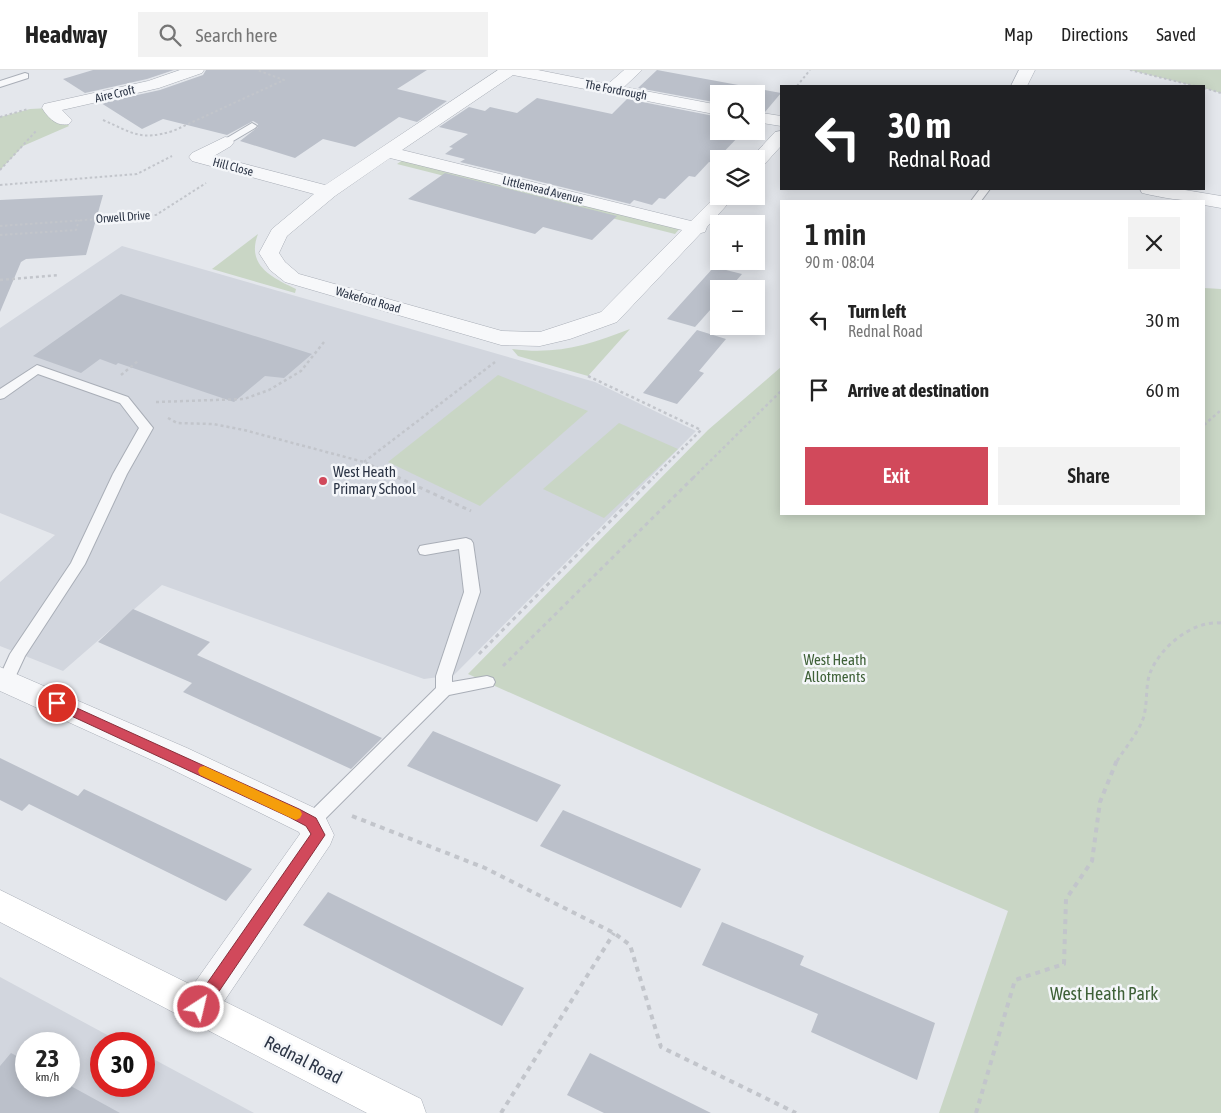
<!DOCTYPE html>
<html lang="en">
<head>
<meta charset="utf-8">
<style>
	body { margin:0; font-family:"Asap Condensed",sans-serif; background:#f2f2f2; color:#222; height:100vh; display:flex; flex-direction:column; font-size:19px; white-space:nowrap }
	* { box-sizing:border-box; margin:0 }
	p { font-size:16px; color:#767676 }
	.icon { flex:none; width:28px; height:28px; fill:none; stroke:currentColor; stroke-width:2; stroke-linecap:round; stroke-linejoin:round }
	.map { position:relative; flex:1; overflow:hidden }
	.details { position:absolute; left:780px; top:130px; width:425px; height:315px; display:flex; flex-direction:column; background:#fff; border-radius:0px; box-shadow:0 2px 12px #0003 }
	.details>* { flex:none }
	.banner { position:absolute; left:780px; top:15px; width:425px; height:105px; border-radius:0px; box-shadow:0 2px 12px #0003; background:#202124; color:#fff; overflow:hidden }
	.tools { position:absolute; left:710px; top:15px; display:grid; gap:10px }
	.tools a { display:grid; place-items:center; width:55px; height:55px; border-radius:0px; background:#fff; box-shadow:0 2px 12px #0003; font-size:25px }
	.speed { position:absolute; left:15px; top:962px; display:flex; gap:10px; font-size:25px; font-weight:700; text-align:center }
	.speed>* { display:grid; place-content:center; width:65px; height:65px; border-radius:50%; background:#fff; box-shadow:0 2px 12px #0003; line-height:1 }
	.speed small { font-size:12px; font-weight:400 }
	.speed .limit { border:8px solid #d22; background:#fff; color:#111 }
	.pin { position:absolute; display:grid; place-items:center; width:42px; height:42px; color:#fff; margin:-21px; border:2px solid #fff; border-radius:50%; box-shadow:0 1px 5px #0007 }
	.me { position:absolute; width:55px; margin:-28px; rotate:35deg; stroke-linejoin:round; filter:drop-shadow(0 0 4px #0008) }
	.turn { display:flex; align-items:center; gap:18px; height:105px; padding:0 25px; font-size:22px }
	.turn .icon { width:65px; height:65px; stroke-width:2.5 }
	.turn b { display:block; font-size:35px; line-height:42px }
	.round { display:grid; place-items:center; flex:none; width:52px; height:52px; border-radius:0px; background:#f2f2f2 }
	.headline { display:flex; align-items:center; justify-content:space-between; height:85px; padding:0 25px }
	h1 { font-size:30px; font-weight:600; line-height:38px }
	.button { display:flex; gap:10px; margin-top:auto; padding:10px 25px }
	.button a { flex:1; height:58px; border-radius:0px; background:#d1495b; color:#fff; font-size:20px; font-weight:600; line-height:58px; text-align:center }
	.button a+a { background:#f2f2f2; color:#222 }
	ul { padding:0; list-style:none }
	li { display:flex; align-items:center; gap:15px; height:70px; padding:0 25px }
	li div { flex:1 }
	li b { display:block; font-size:19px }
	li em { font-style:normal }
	header { display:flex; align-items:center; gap:30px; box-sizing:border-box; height:70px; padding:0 25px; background:#fff; border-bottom:1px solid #e0e0e0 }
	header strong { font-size:24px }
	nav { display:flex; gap:28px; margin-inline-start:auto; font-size:18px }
	.search { width:350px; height:45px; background:#f2f2f2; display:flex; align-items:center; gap:12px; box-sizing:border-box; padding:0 18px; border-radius:0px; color:#767676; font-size:19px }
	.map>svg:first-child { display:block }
	.built { fill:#d2d6de; fill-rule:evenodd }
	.green { fill:#c9d6c5 }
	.building { fill:#bbc0ca }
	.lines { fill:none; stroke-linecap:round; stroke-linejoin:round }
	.lane-casing { stroke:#a9aeb7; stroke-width:2 }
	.street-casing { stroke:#a9aeb7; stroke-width:1 }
	.secondary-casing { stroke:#a9aeb7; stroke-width:1 }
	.path-far3 { stroke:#c2c5cb; stroke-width:2; stroke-dasharray:2.5 2.5; stroke-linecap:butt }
	.path-far2 { stroke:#c2c5cb; stroke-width:2.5; stroke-dasharray:3 3; stroke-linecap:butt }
	.path-far1 { stroke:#c2c5cb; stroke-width:3; stroke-dasharray:4 4; stroke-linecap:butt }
	.path { stroke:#c2c5cb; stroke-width:4; stroke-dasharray:5 5; stroke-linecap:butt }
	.lane { fill:#f7f8fa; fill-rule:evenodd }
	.street { fill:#f7f8fa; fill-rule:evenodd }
	.secondary { fill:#fff; fill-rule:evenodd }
	.route { fill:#d1495b; stroke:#882f3b }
	.slow { fill:#f59e0b }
	.poi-dot { fill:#d1495b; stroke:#f4f6f9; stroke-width:2 }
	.labels { text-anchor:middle; stroke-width:5; stroke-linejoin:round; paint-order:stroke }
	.far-street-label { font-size:12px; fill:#2b3445; stroke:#f4f6f9 }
	.poi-label { font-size:15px; fill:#2b3445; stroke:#f4f6f9; text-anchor:start }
	.park-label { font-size:15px; fill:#3f6138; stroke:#f4f6f9 }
	.near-park-label { font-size:18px; fill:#3f6138; stroke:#f4f6f9 }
	.near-street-label { font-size:18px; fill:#2b3445; stroke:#f4f6f9 }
</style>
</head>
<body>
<header>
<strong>Headway</strong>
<div class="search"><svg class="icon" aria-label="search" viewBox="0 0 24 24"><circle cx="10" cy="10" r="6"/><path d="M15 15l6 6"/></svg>Search here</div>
<nav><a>Map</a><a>Directions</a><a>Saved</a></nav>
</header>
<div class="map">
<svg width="1221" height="1043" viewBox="0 0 1221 1043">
	<rect width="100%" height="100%" fill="#e4e7ec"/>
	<g class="built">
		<polygon points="122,176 595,312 696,361 454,605 424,609 162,515 63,601 0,576 0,512 55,465 0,443 0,258"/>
		<path d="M0 907 124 974H101V1016H144V984L254 1043H0ZM26 974H69V1016H26Z"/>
	</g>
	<g class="green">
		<polygon points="1130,0 1221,0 1221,23 1204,18 1204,16 1195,16"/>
		<polygon points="50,38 69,56 23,76 0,100 0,47 30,39"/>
		<polygon points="406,88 682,156 675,164 397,94"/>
		<path d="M258 164C246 195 271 207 296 219L295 223 212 199Z"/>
		<polygon points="1204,218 1221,219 1221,1043 939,1043 1008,841 817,759 468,604 708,360 781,297 781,444 1204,444"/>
		<path d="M630 259 588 306 518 286 512 279C557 285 589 275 630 259Z"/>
		<polygon points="498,305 588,341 480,436 388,392"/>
		<polygon points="619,353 678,379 604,448 543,419"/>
	</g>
	<g class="building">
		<polygon points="93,0 174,0 147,9 85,23 63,9"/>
		<polygon points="206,0 427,0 397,19 447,31 417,52 399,47 355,77 323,69 295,88 240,71 258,57 258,54 253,51 227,65 163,49 142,59 101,33 160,20 203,5"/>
		<polygon points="657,0 781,23 765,42 756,40 756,24 719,24 719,33 638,18"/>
		<polygon points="537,28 612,44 627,29 719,47 719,61 744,61 713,93 709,92 695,107 689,106 665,129 659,128 652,135 634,130 630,134 460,92 465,89 445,84 453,78 449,77 468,64 439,57 469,37 485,41 490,37 517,43"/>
		<polygon points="445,103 617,146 592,170 543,157 535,164 408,129"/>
		<polygon points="103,125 86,185 26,189 21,192 0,242 0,130"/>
		<polygon points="714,197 742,204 729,219 719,219 719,230 695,257 667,249"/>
		<polygon points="121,224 312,284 284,308 265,306 234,332 118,293 116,295 100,289 81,303 33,286"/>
		<polygon points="697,260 726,269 699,301 704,303 677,334 643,323"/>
		<polygon points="133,539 210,572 197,585 382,668 351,699 183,622 192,613 98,572"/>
		<polygon points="433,661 561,715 537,752 407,696"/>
		<polygon points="0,688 78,726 84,719 252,799 226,831 29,734 22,741 0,730"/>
		<polygon points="563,740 701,799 681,838 540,776"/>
		<polygon points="328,822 524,918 502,956 303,855"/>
		<polygon points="722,852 804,886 800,895 935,953 917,1010 811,962 818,944 702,895"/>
		<polygon points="11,983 26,991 26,1016 69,1016 69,1015 120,1043 0,1043 0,996"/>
		<polygon points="590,983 711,1043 604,1043 567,1025"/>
	</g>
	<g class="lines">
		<defs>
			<g id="lane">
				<polygon points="25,3 28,4 28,8 0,17 0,11"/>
				<polygon points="252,53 257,56 255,58 228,74 222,74 220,72"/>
				<polygon points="980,119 990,119 981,131 971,131"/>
				<polygon points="37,295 128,327 153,358 127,404 85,494 25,586 12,614 6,616 0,614 0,606 10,584 71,493 113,404 139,358 120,333 38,304 4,328 0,329 0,319"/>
				<polygon points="466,468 471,470 473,473 480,522 452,606 452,612 487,606 493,608 495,612 493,616 449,625 317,757 311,759 305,757 302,752 305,747 436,618 436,606 464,522 459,479 425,485 420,484 418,480 420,476 425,475"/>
			</g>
			<g id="street">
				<path d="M180 0H204L202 3 159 18 62 40 72 50 69 54C57 57 48 48 42 38L44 34 148 11Z"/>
				<path d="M498 0H538L608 14 624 0H642L624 17 719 35V45L513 5 402 80 691 151 719 123V126H735L707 157 705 162 701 163 617 252 570 269 540 276 501 275 285 212 270 200 259 183 272 159 314 124 192 91 189 87 192 83 225 67 231 68 234 72 231 76 214 86 325 115ZM390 88 682 160 601 242 540 262 502 261 299 204 285 192 279 183 287 166 335 126Z"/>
				<polygon points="1019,0 1035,0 1027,16 1011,16"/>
				<polygon points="756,42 781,46 781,56 756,52"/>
				<polygon points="781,61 781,76 762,97 756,98 756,89 750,89 775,62"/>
				<path d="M1140 119H1179L1221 126V138L1204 135V131C1183 131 1163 128 1142 123Z"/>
				<polygon points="0,597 187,678 323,742 334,765 330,775 212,949 199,954 186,949 181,937 186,925 300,764 299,762 165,696 0,621"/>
			</g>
			<polygon id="secondary" points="0,820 421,1029 426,1043 367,1043 0,852"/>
		</defs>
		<use href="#lane" class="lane-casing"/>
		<use href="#street" class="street-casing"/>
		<use href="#secondary" class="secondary-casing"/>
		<g class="path-far3">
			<polyline points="1130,0 1195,16"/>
			<polyline points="797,16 810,0"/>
			<polyline points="1204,18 1221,23"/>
			<polyline points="0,47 28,39"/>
			<path d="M103 50C133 63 140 71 173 61L284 10 257 0"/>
			<polyline points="0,100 37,60"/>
			<polyline points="0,115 137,104 172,86"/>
			<polyline points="0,156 156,145 206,113"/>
			<polyline points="0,165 76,160 79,150"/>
		</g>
		<g class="path-far2">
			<polyline points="0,210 59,205"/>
			<polyline points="121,305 138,291"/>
			<polyline points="588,306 701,360 653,408"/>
			<polyline points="156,332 244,329 269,320 301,301 324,272"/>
			<polyline points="168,348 177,353 213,354 244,360 364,392 400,408"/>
			<polyline points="1204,355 1221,340"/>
			<polyline points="364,392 495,292"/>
			<polyline points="693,408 781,321"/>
		</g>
		<g class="path-far1">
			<polyline points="397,407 471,441"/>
			<polyline points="479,584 654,407"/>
			<polyline points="503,596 694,407"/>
			<path d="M1117 691C1125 678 1138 663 1143 649 1148 634 1145 617 1150 603 1160 577 1193 550 1221 553"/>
		</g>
		<g class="path">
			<polyline points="352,746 485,798 614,863 630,875 661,977 796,1043"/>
			<polyline points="501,1043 614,863"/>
			<polyline points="976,1043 1015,910 1064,894 1066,829 1092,791 1100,732 1117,690"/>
		</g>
		<use href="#lane" class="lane"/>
		<use href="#street" class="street"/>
		<use href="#secondary" class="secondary"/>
	</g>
	<polygon class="route" points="57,629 299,739 316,748 325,765 205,942 199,944 194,942 192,937 194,932 311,764 306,756 289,747 52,637 50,633 52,630"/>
	<polygon class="slow" points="204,696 300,740 302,744 300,748 296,750 291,748 200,705 198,701 200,697"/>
	<circle class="poi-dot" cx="323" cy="411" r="5"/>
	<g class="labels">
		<g class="far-street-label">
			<text transform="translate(616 20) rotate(11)" y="4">The Fordrough</text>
			<text transform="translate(115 24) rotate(-13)" y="4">Aire Croft</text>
			<text transform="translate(233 97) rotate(15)" y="4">Hill Close</text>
			<text transform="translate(543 120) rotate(14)" y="4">Littlemead Avenue</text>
			<text transform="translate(123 147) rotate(-4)" y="4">Orwell Drive</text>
			<text transform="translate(368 230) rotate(16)" y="4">Wakeford Road</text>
		</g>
		<g class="poi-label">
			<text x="333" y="407">West Heath<tspan x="333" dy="17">Primary School</tspan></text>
		</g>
		<g class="park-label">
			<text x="835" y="595">West Heath<tspan x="835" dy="17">Allotments</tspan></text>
		</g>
		<g class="near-park-label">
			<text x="1104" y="930">West Heath Park</text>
		</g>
		<g class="near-street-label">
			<text transform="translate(303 990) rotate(27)" y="6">Rednal Road</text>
		</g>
	</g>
</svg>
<div class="tools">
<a><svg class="icon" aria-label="search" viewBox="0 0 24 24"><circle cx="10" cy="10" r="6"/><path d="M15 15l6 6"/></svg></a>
<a><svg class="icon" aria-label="layers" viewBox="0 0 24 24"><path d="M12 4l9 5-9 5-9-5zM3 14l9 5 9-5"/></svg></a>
<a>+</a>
<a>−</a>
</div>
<div class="speed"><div>23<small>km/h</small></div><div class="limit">30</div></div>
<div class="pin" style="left:57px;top:633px;background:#d93025"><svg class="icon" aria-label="arrive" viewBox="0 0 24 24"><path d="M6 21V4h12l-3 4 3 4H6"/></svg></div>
<svg class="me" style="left:199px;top:937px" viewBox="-20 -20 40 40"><circle r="17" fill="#d1495b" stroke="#fff" stroke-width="3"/><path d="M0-11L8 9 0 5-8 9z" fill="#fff"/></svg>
<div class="banner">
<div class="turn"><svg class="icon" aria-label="left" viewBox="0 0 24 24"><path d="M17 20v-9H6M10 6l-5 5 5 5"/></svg><div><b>30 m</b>Rednal Road</div></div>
</div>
<section class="details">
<div class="headline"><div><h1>1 min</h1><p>90 m · 08:04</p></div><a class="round"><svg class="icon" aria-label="close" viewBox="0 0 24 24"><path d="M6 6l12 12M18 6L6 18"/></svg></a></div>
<ul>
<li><svg class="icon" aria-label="left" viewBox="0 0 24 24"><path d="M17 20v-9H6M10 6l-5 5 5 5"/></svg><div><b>Turn left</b><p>Rednal Road</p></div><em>30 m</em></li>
<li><svg class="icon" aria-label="arrive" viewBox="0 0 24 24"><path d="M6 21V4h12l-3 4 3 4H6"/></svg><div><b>Arrive at destination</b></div><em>60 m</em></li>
</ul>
<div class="button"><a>Exit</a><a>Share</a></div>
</section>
</div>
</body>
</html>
